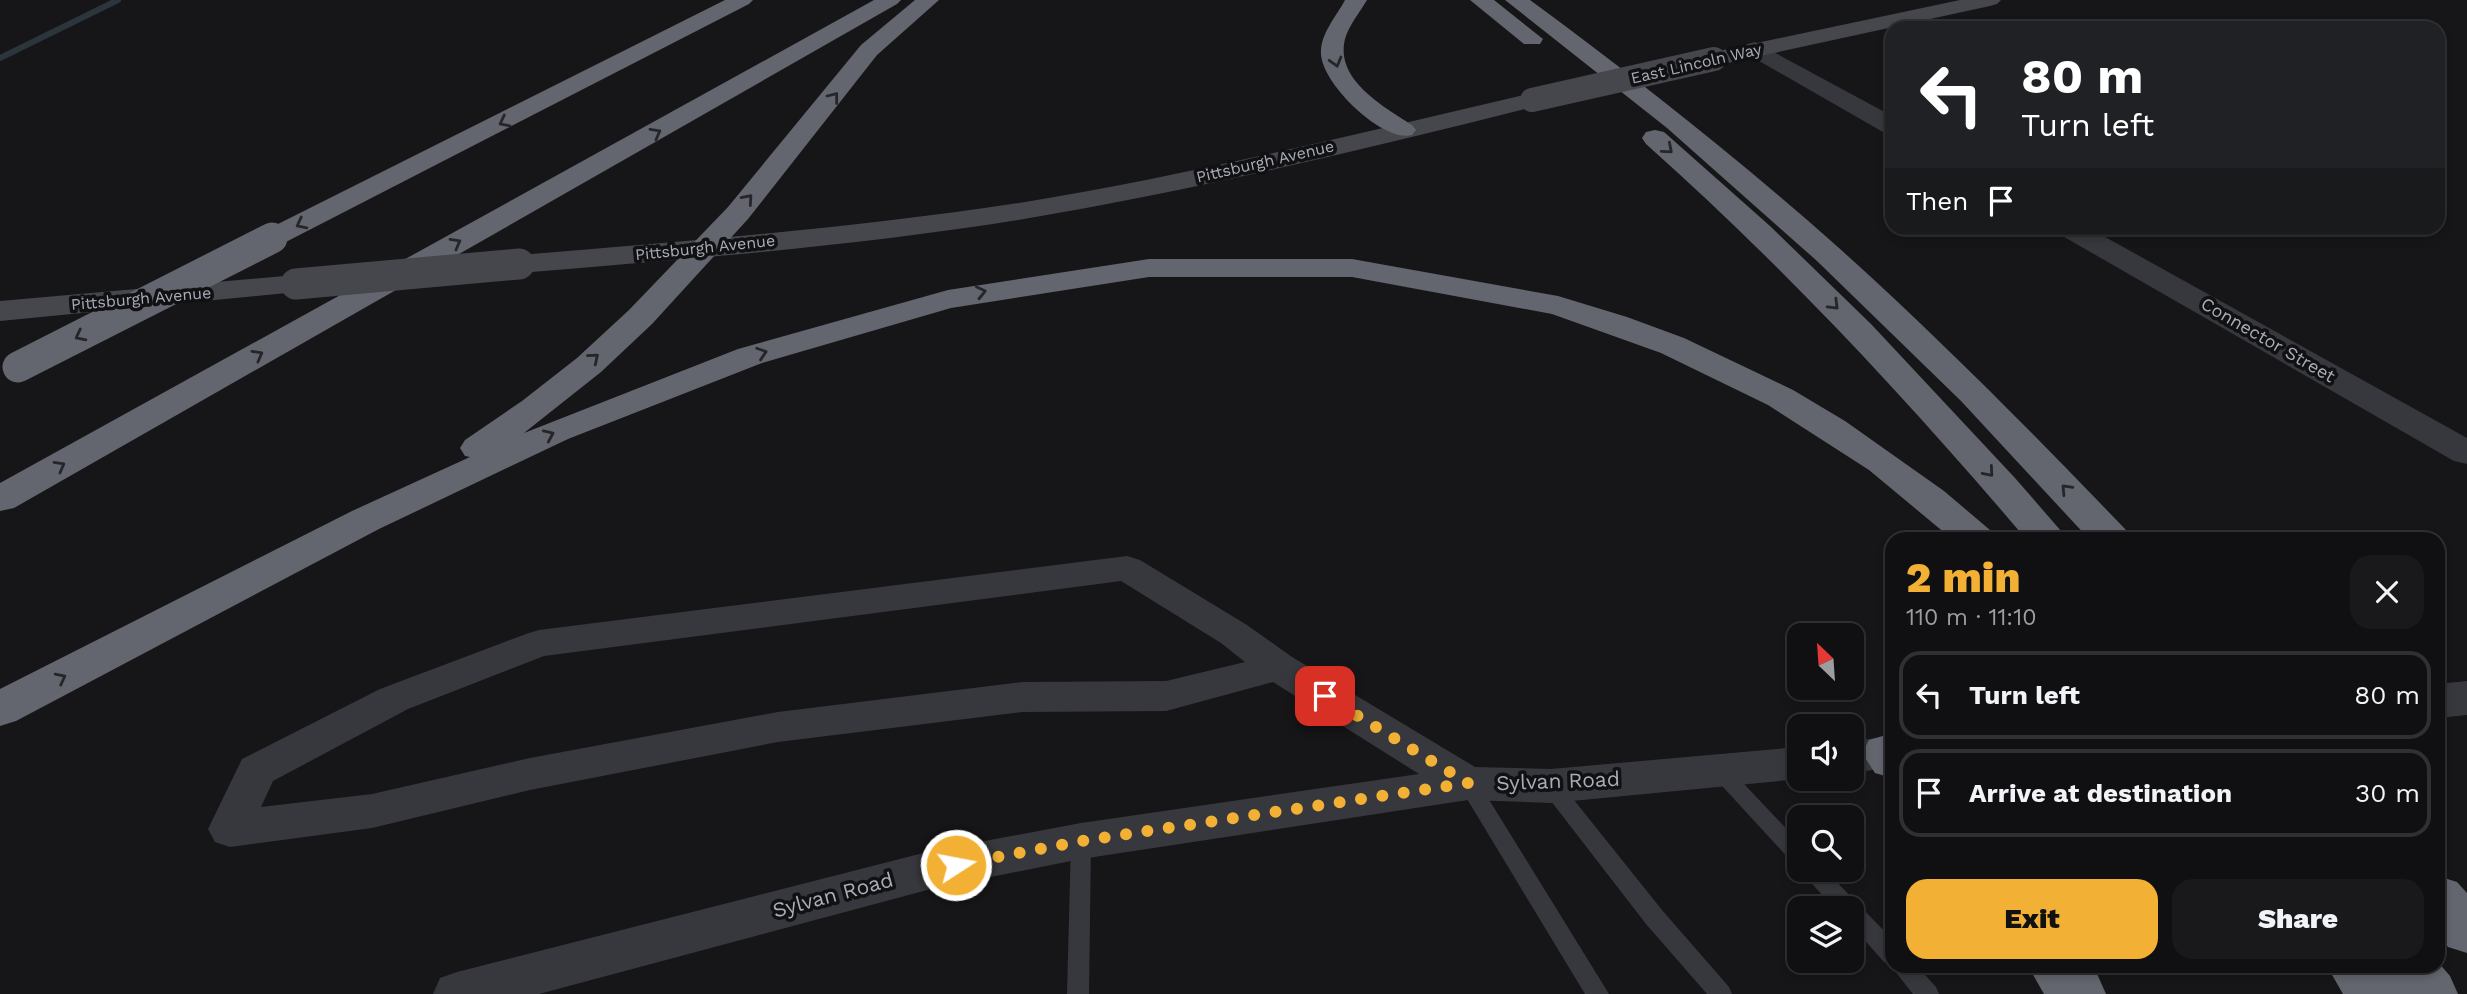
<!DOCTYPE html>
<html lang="en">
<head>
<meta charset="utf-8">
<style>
	body { margin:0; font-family:"Work Sans",sans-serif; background:#19191b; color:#f1f3f6; height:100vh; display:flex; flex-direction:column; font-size:26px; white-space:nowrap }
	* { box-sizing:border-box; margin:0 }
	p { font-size:23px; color:#9c9d9f }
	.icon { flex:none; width:38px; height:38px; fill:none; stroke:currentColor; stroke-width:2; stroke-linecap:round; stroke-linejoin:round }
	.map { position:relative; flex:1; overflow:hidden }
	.side { position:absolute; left:1885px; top:532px; width:560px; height:441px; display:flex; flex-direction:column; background:#101012; border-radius:21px; box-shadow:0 4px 10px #0003,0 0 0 2px #303032 }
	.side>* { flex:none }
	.hud { position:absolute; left:1885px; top:21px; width:560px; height:214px; border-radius:21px; box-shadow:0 4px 10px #0003,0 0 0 2px #303032; background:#202124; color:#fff; overflow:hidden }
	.needle { width:46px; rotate:335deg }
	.buttons { position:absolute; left:1787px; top:623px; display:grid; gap:14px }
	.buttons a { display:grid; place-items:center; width:77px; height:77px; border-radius:14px; background:#101012; box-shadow:0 4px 10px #0003,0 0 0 2px #303032; font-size:35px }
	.pin { position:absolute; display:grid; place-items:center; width:60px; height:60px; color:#fff; margin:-30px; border-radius:14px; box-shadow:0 4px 10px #0006 }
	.me { position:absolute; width:77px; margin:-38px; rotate:79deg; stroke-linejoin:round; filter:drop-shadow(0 0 5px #0008) }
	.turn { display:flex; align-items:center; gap:24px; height:147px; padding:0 21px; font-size:32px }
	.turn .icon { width:91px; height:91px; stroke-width:2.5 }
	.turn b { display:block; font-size:49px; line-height:60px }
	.then { display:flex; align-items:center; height:66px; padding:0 21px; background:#0003; gap:14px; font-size:26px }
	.round { display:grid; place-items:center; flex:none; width:74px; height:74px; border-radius:21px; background:#19191b }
	.overview { display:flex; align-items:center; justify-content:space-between; height:119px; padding:0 21px }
	h1 { font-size:42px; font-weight:800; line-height:52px; color:#f2b134 }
	.cta { display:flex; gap:14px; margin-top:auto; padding:14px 21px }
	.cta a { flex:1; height:80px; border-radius:21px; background:#f2b134; color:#111; font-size:28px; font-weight:800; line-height:80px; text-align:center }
	.cta a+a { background:#19191b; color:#f1f3f6 }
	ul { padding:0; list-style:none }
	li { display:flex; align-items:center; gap:21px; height:88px; margin:0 14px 10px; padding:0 7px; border:4px solid #303032; border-radius:21px }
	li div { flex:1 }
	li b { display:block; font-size:26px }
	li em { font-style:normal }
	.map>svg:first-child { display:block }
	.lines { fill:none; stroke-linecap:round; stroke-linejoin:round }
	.stream { stroke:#2c353c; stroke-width:6 }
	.service { fill:#37383d; fill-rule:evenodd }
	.minor { fill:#37383d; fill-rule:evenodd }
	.tertiary { fill:#37383d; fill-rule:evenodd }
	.secondary { fill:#45474d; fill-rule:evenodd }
	.motorway { fill:#63666e; fill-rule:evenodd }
	.secondary-bridge-far1 { stroke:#45474d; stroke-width:24 }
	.secondary-bridge { stroke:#45474d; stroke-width:31 }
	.motorway-bridge { stroke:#63666e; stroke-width:31 }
	.oneway { stroke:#26262a }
	.route { stroke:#f2b134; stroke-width:12; stroke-dasharray:0 21.6 }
	.labels { text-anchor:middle; stroke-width:7; stroke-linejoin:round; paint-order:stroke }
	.far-street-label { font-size:16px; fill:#a8adb8; stroke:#111113 }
	.street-label { font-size:18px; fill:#a8adb8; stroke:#111113 }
	.near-street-label { font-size:21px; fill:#a8adb8; stroke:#111113 }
</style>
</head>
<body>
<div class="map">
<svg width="2467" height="994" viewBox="0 0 2467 994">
	<rect width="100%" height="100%" fill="#161618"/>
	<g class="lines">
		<polyline class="stream" points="0,58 118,0"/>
		<g class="service">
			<polygon points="1720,763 1727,766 1799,842 1799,865 1792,862 1713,776 1710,771 1713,766"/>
			<polygon points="1468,775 1475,777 1609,994 1585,994 1461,789 1458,783 1461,777"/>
			<polygon points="1551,778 1558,780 1662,910 1729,987 1732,994 1707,994 1646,924 1544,792 1541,786 1544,780"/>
			<polygon points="1081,832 1088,835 1091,841 1089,994 1067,994 1071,841 1074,835"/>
			<polygon points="1802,870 1825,870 1892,939 1892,966 1917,966 1936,987 1939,994 1913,994 1891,966 1891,965 1884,962 1852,926 1852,908 1834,908 1805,876"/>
		</g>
		<g class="minor">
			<path d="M1127 556 1140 560 1247 625 1292 657 1475 767 1551 769 1799 747 1800 779 1551 803 1468 800 1081 859 931 889 539 994H433L440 978 457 972 931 851 1081 823 1419 774 1273 682 1166 711 1023 712 778 742 530 790 372 828 230 847 215 842 208 829 242 759 380 689 526 634 539 630ZM1121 581 1221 643 1245 662 1166 681 1023 682 778 712 530 758 372 794 261 807 273 781 408 709 544 656Z"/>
			<polygon points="1886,737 1892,739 1892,767 1852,773 1852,741"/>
		</g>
		<g class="tertiary">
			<polygon points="1755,42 1892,116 1892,135 1883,132 1747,54 1744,49 1747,44"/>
			<polygon points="2055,228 2089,228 2467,438 2467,464 2454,461 2059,234"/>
			<polygon points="2467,681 2467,715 2438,718 2438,684"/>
		</g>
		<g class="secondary">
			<polygon points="1960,0 2001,0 1997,4 1990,6 1714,66 1706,64 1702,59 1706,54 1714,52"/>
			<path d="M1532 93 1541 95 1544 100 1541 105C1370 148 1198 190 1024 219 857 246 688 259 519 273L508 270 504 264 508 258 519 255C688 241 857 228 1025 202 1195 174 1364 132 1532 93Z"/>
			<polygon points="296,275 307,277 312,284 307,291 0,321 0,301"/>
		</g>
		<g class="motorway">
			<polygon points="725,0 753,0 749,4 282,244 272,247 262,244 257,238 262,232"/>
			<polygon points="874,0 901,0 897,4 14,508 0,511 0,483"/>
			<polygon points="915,0 939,0 877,55 748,219 652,324 601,372 524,433 738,349 948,290 1149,259 1352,259 1558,296 1627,317 1684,338 1793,390 1845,421 1944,491 1990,530 1996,539 1952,539 1869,470 1768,405 1661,353 1552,314 1352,277 1149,277 951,308 762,363 568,439 379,529 16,721 0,726 0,689 352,511 470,457 465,456 460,448 465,440 522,401 577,358 629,310 728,207 861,45"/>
			<path d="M1345 0H1367C1360 12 1349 25 1345 39 1335 80 1383 106 1412 125L1416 130 1412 135C1383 143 1322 84 1321 54 1320 34 1336 17 1345 0Z"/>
			<polygon points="1470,0 1494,0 1543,39 1540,44 1524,44"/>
			<path d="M1505 0H1530C1636 78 1740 160 1839 248 1939 338 2033 433 2126 530L2132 539H2089L1961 401 1817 261 1667 128Z"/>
			<path d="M1655 130 1664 132 1770 226 1871 324 2015 478 2068 539H2026C1907 399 1783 266 1646 144L1642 138 1646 132Z"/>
			<polygon points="1886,735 1892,736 1892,778 1875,773 1862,753 1869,740"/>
			<polygon points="2438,876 2457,882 2467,893 2467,953 2448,947 2438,935"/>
			<polygon points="2438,962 2450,976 2458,994 2343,994 2327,966 2438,966"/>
			<polygon points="2028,966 2089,966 2098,976 2106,994 2044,994"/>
		</g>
		<polyline class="secondary-bridge-far1" points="1532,100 1714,59"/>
		<polyline class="secondary-bridge" points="296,284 519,264"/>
		<polyline class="motorway-bridge" points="18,367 272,238"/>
	</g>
	<defs><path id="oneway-chevron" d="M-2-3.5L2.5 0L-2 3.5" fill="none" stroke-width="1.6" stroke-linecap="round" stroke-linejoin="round" transform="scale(1.75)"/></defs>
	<g class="oneway">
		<use href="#oneway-chevron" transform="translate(1336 62) rotate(74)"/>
		<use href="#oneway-chevron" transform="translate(834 97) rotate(-52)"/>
		<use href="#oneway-chevron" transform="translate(504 122) rotate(153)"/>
		<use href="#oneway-chevron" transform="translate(656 133) rotate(-29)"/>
		<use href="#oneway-chevron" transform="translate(1668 149) rotate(41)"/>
		<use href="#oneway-chevron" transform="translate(748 199) rotate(-49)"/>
		<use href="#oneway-chevron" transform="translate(301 224) rotate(153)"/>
		<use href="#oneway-chevron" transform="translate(456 243) rotate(-29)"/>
		<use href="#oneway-chevron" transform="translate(981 292) rotate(-13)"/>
		<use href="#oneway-chevron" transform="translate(1834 305) rotate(45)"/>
		<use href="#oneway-chevron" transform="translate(80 336) rotate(153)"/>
		<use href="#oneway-chevron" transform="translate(762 353) rotate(-18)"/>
		<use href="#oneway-chevron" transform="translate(258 355) rotate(-29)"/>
		<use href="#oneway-chevron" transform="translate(594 358) rotate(-40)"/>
		<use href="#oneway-chevron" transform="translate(549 435) rotate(-24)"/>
		<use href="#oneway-chevron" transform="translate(60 466) rotate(-29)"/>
		<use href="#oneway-chevron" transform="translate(1989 472) rotate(49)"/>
		<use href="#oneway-chevron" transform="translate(2066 489) rotate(-133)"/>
		<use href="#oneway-chevron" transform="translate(61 678) rotate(-27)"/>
	</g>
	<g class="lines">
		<polyline class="route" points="956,865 1081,841 1468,783 1325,696"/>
	</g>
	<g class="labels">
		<g class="far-street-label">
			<text transform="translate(1696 63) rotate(-13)" y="6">East Lincoln Way</text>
			<text transform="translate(1265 161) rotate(-13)" y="6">Pittsburgh Avenue</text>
			<text transform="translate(705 247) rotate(-6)" y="6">Pittsburgh Avenue</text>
			<text transform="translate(141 298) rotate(-5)" y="6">Pittsburgh Avenue</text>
		</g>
		<g class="street-label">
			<text transform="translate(2268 340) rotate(30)" y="6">Connector Street</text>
		</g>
		<g class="near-street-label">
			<text transform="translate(1558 781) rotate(-2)" y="7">Sylvan Road</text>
			<text transform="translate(833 895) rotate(-15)" y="7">Sylvan Road</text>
		</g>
	</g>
</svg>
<div class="buttons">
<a><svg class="needle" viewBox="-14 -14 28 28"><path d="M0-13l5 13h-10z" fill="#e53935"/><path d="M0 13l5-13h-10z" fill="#9c9d9f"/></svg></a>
<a><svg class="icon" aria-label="sound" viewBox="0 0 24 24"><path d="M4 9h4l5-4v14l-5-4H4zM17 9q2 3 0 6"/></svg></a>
<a><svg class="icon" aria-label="search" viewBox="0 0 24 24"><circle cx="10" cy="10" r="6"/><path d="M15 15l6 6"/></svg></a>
<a><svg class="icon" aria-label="layers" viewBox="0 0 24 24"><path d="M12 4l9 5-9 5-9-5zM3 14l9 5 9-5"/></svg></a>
</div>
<div class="pin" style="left:1325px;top:696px;background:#d93025"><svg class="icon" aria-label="arrive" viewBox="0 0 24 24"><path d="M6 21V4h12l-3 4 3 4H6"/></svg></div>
<svg class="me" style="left:956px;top:865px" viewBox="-20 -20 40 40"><circle r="17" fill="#f2b134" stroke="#fff" stroke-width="3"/><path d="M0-11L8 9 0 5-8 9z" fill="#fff"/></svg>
<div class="hud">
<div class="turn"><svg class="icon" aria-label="left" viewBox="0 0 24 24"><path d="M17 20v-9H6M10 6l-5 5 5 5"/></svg><div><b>80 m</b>Turn left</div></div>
<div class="then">Then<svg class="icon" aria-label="arrive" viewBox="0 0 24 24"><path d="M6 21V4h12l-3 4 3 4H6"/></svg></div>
</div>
<section class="side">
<div class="overview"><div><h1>2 min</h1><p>110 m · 11:10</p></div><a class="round"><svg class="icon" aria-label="close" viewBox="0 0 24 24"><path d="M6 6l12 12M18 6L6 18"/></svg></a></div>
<ul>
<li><svg class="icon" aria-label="left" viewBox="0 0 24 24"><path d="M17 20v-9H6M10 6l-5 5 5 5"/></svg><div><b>Turn left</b></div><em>80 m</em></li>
<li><svg class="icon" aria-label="arrive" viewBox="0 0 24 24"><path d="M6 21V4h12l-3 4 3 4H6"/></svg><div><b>Arrive at destination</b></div><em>30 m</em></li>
</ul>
<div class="cta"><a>Exit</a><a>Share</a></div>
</section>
</div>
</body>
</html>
